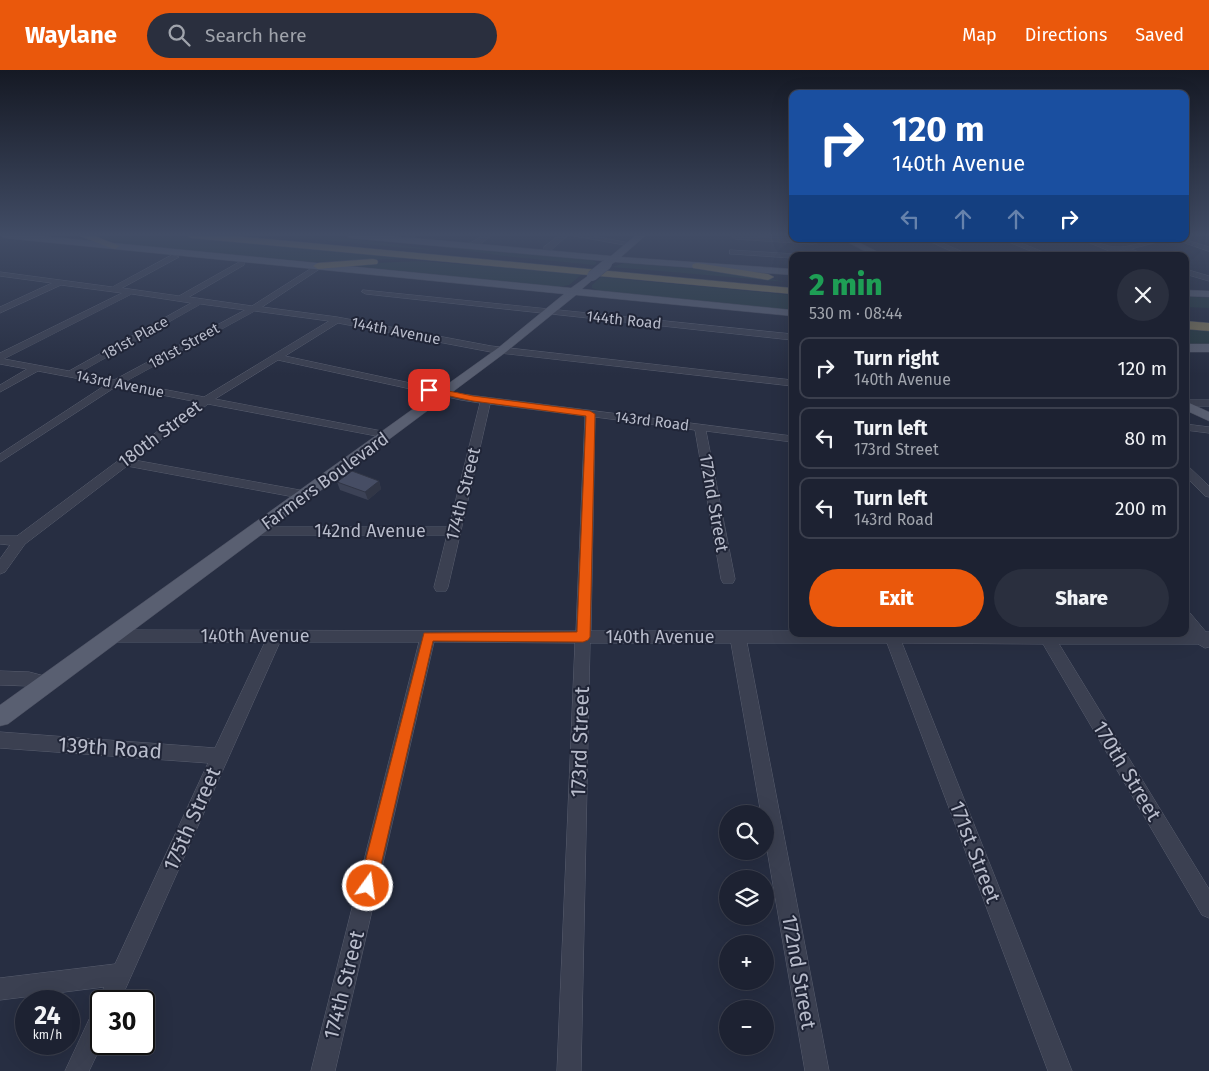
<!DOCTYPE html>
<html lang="en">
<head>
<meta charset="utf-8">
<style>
	body { margin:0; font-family:"Fira Sans",sans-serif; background:#2a2f3e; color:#f1f3f6; height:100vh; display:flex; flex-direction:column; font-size:19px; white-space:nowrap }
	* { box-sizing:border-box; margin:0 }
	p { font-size:16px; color:#a0a4ac }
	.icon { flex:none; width:28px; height:28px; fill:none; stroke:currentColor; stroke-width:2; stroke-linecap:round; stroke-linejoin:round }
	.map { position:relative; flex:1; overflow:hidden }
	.panel { position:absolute; left:789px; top:182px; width:400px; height:385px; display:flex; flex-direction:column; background:#1d2232; border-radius:10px; box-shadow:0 5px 20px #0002,0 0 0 1px #3b3f4d }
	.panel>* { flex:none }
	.top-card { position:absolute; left:789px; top:20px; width:400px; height:152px; border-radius:10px; box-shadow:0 5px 20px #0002,0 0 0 1px #3b3f4d; background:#1a4fa0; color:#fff; overflow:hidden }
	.fabs { position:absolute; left:719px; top:735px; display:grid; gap:10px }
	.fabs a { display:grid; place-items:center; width:55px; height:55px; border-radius:50%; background:#1d2232; box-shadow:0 5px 20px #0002,0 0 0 1px #3b3f4d; font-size:25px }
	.speed { position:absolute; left:15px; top:920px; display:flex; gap:10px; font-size:25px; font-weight:700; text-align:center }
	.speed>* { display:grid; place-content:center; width:65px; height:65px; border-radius:50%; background:#1d2232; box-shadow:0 5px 20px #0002,0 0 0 1px #3b3f4d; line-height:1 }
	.speed small { font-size:12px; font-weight:400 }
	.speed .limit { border:2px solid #111; border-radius:8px; background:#fff; color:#111 }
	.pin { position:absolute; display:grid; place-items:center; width:42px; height:42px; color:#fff; margin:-21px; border-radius:10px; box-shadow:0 2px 8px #0006 }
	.me { position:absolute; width:55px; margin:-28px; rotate:14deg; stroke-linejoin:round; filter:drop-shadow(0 0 4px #0008) }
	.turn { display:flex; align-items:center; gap:18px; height:105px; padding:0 20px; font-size:22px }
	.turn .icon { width:65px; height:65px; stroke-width:2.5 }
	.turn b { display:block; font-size:35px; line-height:42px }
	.lanes { display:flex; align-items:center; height:48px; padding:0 20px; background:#0003; justify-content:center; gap:25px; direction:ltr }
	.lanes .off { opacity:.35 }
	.round { display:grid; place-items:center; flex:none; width:52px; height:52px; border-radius:26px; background:#2a2f3e }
	.head { display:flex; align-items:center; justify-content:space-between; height:85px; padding:0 20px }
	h1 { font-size:30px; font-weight:800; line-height:38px; color:#1e9e55 }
	.primary-button { display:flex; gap:10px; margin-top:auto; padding:10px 20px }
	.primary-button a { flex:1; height:58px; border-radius:30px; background:#ea580c; color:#fff; font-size:20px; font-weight:800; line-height:58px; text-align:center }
	.primary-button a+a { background:#2a2f3e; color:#f1f3f6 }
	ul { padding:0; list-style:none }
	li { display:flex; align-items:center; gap:15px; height:62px; margin:0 10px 8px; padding:0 10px; border:2px solid #3b3f4d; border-radius:10px }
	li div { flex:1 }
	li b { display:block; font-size:19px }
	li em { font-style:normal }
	header { display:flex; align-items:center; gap:30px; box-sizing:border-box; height:70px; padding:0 25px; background:#ea580c; color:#fff }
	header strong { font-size:24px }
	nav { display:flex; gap:28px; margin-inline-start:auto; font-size:18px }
	.search { width:350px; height:45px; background:#2a2f3e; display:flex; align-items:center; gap:12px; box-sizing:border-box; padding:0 18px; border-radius:28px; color:#a0a4ac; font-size:19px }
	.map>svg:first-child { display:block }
	.green { fill:#293b43 }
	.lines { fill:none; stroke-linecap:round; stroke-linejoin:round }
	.minor-casing { stroke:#595e6f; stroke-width:1 }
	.major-casing { stroke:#45495b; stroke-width:1 }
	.highway-casing { stroke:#464b5c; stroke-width:1 }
	.minor { fill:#3b4051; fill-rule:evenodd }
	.major { fill:#595f71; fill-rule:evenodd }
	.highway { fill:#777058; fill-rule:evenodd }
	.major-bridge-casing { stroke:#45495b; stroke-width:11; stroke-linecap:butt }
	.major-bridge { stroke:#595f71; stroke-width:10 }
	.wall { fill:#3c4256 }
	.shaded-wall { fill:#313646 }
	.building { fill:#464d64; stroke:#313646 }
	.route { fill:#ea580c; stroke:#983908 }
	.labels { text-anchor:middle; stroke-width:4; stroke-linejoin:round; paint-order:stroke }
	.far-street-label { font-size:15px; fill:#b8bccb; stroke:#202537 }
	.street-label { font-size:18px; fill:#b8bccb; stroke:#202537 }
	.near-street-label { font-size:21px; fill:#b8bccb; stroke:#202537 }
</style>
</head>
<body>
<header>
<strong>Waylane</strong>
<div class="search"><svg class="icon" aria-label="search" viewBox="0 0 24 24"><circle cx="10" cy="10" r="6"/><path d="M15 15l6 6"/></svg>Search here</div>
<nav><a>Map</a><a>Directions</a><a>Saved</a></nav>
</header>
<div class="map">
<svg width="1209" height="1001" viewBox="0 0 1209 1001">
	<rect width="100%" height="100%" fill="#272e42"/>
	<g class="green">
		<polygon points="87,165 171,165 418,188 313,192 122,174"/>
		<polygon points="268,165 322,165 430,179 429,180"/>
		<polygon points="421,174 592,190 597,193 594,195 504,186"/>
		<polygon points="420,191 563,202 581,205 569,215 559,217 351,196 353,194"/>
		<polygon points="624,193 728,201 786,212 613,197"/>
		<polygon points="601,207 792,225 792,240 600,221 592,218 592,215"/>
		<polygon points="1185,226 1209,228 1209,238 1185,237"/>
		<polygon points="1185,256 1209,259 1209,275 1185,274"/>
	</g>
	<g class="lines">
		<defs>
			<g id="minor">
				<polygon points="409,165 417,165 407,171 403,171 403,169"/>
				<polygon points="484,165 492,165 475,178 469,178 469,174"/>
				<polygon points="560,165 568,165 550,181 544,181 544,177"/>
				<polygon points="570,165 587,165 635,174 631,176"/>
				<polygon points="739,165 813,170 830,169 813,174 735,169 732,167"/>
				<polygon points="925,169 933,169 972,186 962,186"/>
				<polygon points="1002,169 1011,169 1053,186 1043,186"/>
				<path d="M1081 169C1093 169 1103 176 1115 177 1128 179 1151 168 1168 169L1131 179 1149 186H1139L1123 180 1112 182Z"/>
				<polygon points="1174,169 1183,169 1209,177 1209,181"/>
				<polygon points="730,180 795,184 799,186 792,186 792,188 733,184 730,184"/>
				<path d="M172 185 179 187 122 218 179 226 241 191H244V195L189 227 252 236 318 194H321V198L262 237 337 247 491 276 792 310V316L491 282 338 253 285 286 461 324 792 366V372L706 361 735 509 733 513H723L721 509 695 360 595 347 591 561H792V564H1185V562H1189L1185 558V541L1190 543 1206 562H1209V577L1205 578 1198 574H1059L1209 819V848L1202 845 1043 574 902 573 1072 1001H1048L887 573H747L829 1001H805L765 768V744H761L731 573H590L581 1001H557L575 573 434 572 335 1001H311L419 572H280L120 931H101L102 974 89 1001H65L93 941 100 938 98 931 104 917 0 930V908L115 894 208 693 0 678V662L215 678 265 572H112L107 570 104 566 107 562 112 560 576 561 585 346 490 334 448 517 446 521H436L434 517 447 465H256L250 461 256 457H449L480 333 461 330 278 290 215 329 387 362 392 365 387 368 208 334 134 390 305 421 309 422 311 425 309 428 305 429 127 396 25 474 5 502 0 504V489L10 475 0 474V466H17L197 332 117 316 0 392V384L107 314 38 301 0 322V315L27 299 0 294V283L122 223 61 215 0 243V237L52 213 0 206V202L112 217ZM132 224 191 233 69 301 4 289ZM201 234 245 240 114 310 79 303ZM255 241 329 251 204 327 125 312Z"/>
				<polygon points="1185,199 1209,206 1209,211 1185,204"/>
				<polygon points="363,220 792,264 792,270 366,224 362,222"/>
				<rect x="1185" y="330" width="24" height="6"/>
				<polygon points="1185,354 1209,357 1209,363 1185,360"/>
				<polygon points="1185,396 1189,397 1209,416 1209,427 1205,426 1185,406"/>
				<polygon points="0,601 29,602 52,608 54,613 52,618 46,620 29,616 0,615"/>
			</g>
			<g id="major">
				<polygon points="0,165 32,165 571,218 592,203 597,206 582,219 792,240 792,246 576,225 506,282 8,654 0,656 0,635 498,278 564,224 4,168"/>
				<polygon points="345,165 380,165 611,186 636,165 646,165 621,187 792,199 792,205 615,192 607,197 602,194 605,191 349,168"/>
				<polygon points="842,169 852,169 886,186 874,186"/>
				<polygon points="1185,220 1209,221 1209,227 1185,226"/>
				<rect x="1185" y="274" width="24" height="8"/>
				<polygon points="1185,331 1209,342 1209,351 1185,340"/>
			</g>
			<g id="highway">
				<polygon points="77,165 92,165 120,176 115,179 111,178"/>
				<polygon points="186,165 225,165 792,218 792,224 191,168"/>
				<polygon points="373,189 377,190 378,192 377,194 318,199 313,196 318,193"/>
				<polygon points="697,193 768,204 774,207 768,210 693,198 692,196 693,194"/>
				<polygon points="1185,251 1209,253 1209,261 1185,259"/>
			</g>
		</defs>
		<use href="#minor" class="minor-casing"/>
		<use href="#major" class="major-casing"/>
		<use href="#highway" class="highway-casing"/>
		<use href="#minor" class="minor"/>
		<use href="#major" class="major"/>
		<use href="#highway" class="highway"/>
		<defs>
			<polyline id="major-bridge" points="592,206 607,194"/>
		</defs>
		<use href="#major-bridge" class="major-bridge-casing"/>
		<use href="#major-bridge" class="major-bridge"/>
	</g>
	<polygon class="wall" points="379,411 381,419 368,430 340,420 337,412"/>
	<polygon class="shaded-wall" points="379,411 381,419 368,430 365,422"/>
	<polygon class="building" points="352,401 379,411 365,422 337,412"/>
	<linearGradient id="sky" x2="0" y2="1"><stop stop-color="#151924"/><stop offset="0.54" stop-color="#414c65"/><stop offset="1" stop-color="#414c65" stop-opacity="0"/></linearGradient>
	<rect width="1209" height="305" fill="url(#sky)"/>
	<polygon class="route" points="429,317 473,326 590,341 595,344 590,567 588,570 583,572 433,571 376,816 373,822 368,825 362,822 359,816 424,563 577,562 586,346 473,331 426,321 425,320"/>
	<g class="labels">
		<g class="far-street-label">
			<text transform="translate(624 250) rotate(6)" y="5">144th Road</text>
			<text transform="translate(396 261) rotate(11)" y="5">144th Avenue</text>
			<text transform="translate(135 268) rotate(-29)" y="5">181st Place</text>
			<text transform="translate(184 276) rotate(-29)" y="5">181st Street</text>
			<text transform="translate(120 314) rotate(11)" y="5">143rd Avenue</text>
			<text transform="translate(652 351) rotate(7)" y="5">143rd Road</text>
		</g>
		<g class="street-label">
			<text transform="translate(160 364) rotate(-37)" y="6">180th Street</text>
			<text transform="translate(325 411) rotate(-36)" y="6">Farmers Boulevard</text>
			<text transform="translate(463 424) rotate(-76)" y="6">174th Street</text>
			<text transform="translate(714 433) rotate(80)" y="6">172nd Street</text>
			<text x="370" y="467">142nd Avenue</text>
			<text x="255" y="572">140th Avenue</text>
			<text x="660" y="573">140th Avenue</text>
		</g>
		<g class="near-street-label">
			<text transform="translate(580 672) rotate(-88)" y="7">173rd Street</text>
			<text transform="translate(110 678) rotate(4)" y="7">139th Road</text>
			<text transform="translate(1127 701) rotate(59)" y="7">170th Street</text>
			<text transform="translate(192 749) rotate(-66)" y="7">175th Street</text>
			<text transform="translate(975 782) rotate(69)" y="7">171st Street</text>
			<text transform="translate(799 902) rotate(80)" y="7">172nd Street</text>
			<text transform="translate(344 915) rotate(-76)" y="7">174th Street</text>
		</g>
	</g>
</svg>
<div class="fabs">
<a><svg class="icon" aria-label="search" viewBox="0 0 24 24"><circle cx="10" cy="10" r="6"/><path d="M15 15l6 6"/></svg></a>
<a><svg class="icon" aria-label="layers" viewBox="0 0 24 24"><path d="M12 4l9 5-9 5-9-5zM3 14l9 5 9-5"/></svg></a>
<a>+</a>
<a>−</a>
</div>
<div class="speed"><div>24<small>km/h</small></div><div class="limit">30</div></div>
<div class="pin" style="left:429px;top:320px;background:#d93025"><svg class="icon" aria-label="arrive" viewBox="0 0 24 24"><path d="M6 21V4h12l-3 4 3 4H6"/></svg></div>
<svg class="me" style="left:368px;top:816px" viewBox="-20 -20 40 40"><circle r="17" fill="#ea580c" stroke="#fff" stroke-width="3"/><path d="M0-11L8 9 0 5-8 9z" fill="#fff"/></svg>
<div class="top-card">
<div class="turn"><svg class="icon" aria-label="right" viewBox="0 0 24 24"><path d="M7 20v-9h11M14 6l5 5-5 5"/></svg><div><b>120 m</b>140th Avenue</div></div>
<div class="lanes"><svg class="icon off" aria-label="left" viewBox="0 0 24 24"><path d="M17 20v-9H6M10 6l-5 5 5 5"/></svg><svg class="icon off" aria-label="ahead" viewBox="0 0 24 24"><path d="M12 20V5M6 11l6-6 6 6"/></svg><svg class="icon off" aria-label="ahead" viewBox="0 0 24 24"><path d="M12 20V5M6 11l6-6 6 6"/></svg><svg class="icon" aria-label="right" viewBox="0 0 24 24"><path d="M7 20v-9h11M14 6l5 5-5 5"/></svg></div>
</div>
<section class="panel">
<div class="head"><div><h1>2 min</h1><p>530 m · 08:44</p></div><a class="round"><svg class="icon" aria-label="close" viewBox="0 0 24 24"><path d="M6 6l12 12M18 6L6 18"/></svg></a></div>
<ul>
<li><svg class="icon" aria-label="right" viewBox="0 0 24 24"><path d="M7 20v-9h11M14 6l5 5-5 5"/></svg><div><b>Turn right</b><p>140th Avenue</p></div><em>120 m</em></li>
<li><svg class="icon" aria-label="left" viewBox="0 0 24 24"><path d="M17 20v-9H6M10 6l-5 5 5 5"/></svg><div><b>Turn left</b><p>173rd Street</p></div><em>80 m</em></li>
<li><svg class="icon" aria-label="left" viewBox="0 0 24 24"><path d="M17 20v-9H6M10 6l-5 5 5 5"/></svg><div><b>Turn left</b><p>143rd Road</p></div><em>200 m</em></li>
</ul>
<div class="primary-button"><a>Exit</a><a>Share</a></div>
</section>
</div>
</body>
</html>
